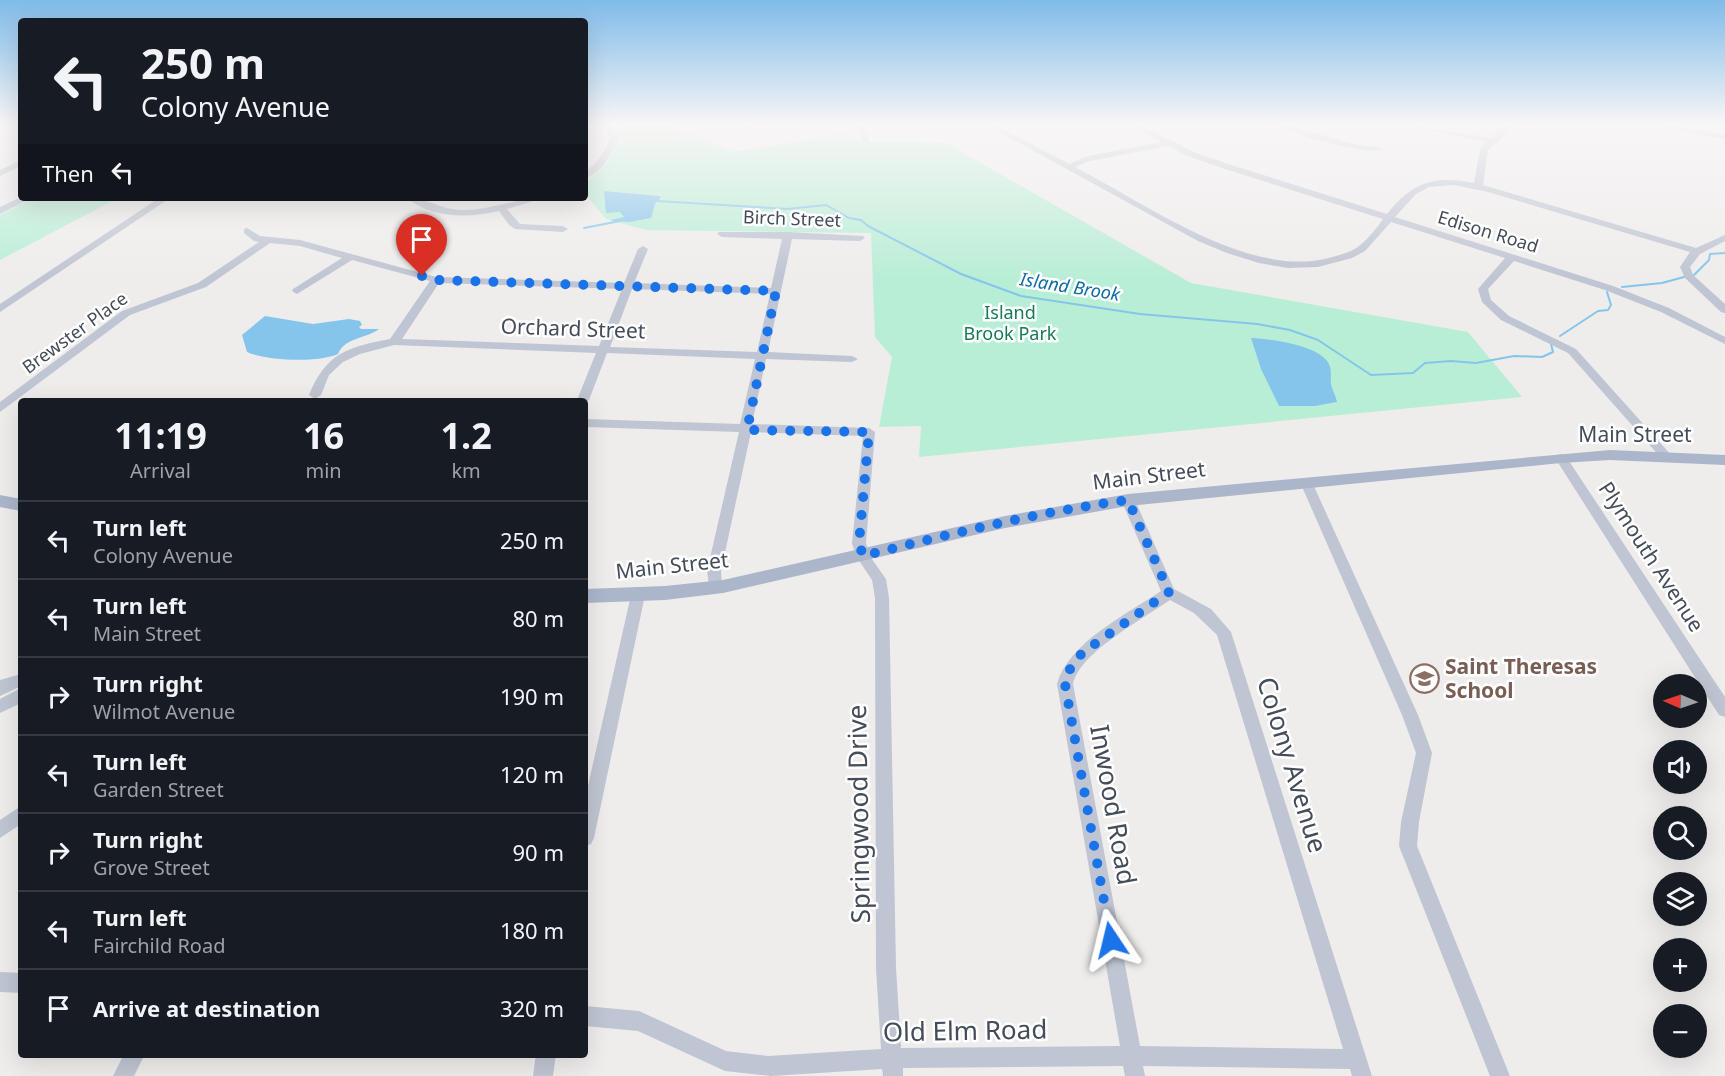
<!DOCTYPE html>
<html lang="en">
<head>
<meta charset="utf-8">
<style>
	body { margin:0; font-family:"Noto Sans",sans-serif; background:#242831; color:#f1f3f6; height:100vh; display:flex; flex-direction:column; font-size:22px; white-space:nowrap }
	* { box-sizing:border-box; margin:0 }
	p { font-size:20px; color:#9ea1a6 }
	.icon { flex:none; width:33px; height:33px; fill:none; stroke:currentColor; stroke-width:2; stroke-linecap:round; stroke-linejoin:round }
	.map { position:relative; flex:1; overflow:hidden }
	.panel { position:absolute; left:18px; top:398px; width:570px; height:660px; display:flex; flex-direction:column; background:#171b24; border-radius:6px; box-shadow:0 6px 24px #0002 }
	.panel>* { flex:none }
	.top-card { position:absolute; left:18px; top:18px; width:570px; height:183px; border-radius:6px; box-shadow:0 6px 24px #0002; background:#171b24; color:#f1f3f6; overflow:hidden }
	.needle { width:39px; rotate:272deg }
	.fabs { position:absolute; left:1653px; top:674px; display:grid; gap:12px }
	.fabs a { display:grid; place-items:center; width:54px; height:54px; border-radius:50%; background:#171b24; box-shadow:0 6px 24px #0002; font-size:30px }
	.pin { position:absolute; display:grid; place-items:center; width:51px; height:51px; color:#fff; margin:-62px -26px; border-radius:50% 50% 50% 0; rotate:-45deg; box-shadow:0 0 6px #0007 }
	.pin .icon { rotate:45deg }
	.me { position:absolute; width:66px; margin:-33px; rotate:350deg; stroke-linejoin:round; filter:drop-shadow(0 0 4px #0008) }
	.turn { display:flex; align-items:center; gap:21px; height:126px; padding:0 24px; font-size:27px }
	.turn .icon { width:78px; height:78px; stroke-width:2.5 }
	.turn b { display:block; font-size:42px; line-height:51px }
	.then { display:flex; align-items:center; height:57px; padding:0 24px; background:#0003; gap:12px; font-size:22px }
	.eta { display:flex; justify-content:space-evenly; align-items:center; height:102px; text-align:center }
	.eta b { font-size:36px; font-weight:700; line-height:42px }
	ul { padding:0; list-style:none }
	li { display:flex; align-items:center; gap:18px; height:78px; padding:0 24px; border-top:2px solid #363941 }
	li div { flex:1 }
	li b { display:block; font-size:22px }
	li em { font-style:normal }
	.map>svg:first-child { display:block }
	.green { fill:#b9eed6 }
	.water { fill:#85c5eb }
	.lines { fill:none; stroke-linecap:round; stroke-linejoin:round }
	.stream { stroke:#85c5eb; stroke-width:2 }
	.minor { fill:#bfc5d2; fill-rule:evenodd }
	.major { fill:#abb6cb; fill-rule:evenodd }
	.route { stroke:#1a73e8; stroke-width:10; stroke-dasharray:0 18 }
	.labels { text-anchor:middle; stroke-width:5; stroke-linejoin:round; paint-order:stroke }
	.far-street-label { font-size:18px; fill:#444c59; stroke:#fff }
	.far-water-label { font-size:18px; font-style:italic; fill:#0c6ba4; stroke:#fff }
	.far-park-label { font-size:18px; fill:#167958; stroke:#fff }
	.street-label { font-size:21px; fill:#444c59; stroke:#fff }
	.education-label { font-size:21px; font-weight:bold; fill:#785e54; stroke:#fff; text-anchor:start }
	.near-street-label { font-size:26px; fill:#444c59; stroke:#fff }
</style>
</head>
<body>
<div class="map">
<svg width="1725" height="1076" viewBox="0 0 1725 1076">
	<rect width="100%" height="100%" fill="#efecec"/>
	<g class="green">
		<path d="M628 126H671L733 152 847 133 865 142 946 143 1191 283 1468 332 1522 397 919 457 921 426 879 427 892 357 875 337 871 233 646 230 606 219 585 194V184C607 164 614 159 618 129Z"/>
		<polygon points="32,198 118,198 0,260 0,215"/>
	</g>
	<g class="water">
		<polygon points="604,191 659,196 661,197 655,204 651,218 629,222 612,221 611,220 624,217 620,212 606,213"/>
		<path d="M265 316 313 324 349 319 360 321 362 325 359 327 361 329H379C366 339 345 337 338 354 318 363 267 361 247 352L242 335Z"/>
		<path d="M1251 338C1271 339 1315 345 1327 361 1333 369 1330 375 1331 384 1332 390 1336 396 1337 402L1315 406H1279L1261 369Z"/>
	</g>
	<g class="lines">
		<g class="stream">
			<polyline points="657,201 787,209 826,205 849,218 861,220 868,226 961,274 1021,296 1140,314 1257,324 1290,330 1318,340 1371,375 1413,373 1425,363 1451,361 1476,363 1514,356 1542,357 1553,352 1551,344"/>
			<polyline points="584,228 620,221"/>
			<polyline points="1694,275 1709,260 1710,254 1725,253"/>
			<polyline points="1622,287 1662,283 1684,277"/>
			<polyline points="1560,336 1598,311 1608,310 1611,305 1607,292"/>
		</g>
		<g class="minor">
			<path d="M605 126H613L618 138C612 155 602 172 585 179V172C597 163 605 152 610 138Z"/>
			<polygon points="747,126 758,126 741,133 737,131"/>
			<polygon points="858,126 866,126 869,143 862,141"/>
			<path d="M988 126H998L1069 164 1088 156 1161 142 1132 126H1142L1194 152 1228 164 1387 214C1412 182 1434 175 1474 183L1480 149 1487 142 1420 129 1417 126 1491 138 1502 126H1510L1506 134 1488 150 1483 185 1696 248 1725 235V241L1700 254 1690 267 1693 275 1725 304V313L1721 312 1685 278 1680 267 1690 252 1488 192 1454 185 1429 187 1416 194 1395 217 1613 286 1669 308 1725 337V344L1661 312 1605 290 1514 261 1488 289 1491 300 1509 316 1576 349 1672 456 1670 459H1662L1568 353 1501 320 1482 302 1478 289 1505 258 1391 222 1365 251 1352 258 1318 267 1288 268 1259 263 1227 253 1198 241ZM1168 146 1188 156 1222 168 1383 219C1376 229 1368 239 1359 246 1350 253 1339 255 1329 258 1248 279 1145 203 1075 167L1090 161Z"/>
			<path d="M1277 126C1305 125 1332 140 1359 145 1367 147 1375 145 1381 149 1371 156 1289 134 1277 126Z"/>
			<polygon points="1657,126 1675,126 1725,135 1725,139"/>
			<polygon points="21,160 21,166 0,176 0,170"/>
			<polygon points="21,197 31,198 0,214 0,207"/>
			<polygon points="159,198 170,198 0,312 0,304"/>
			<path d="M407 198C429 198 442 211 467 210 493 209 517 198 543 198L507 209 520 224 563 226 568 229 563 232 515 229 509 225 499 211C469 218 433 219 407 198Z"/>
			<path d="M247 228 260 236 300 240 436 277 624 283 638 249 643 246 648 249 634 283 771 288 782 239 722 237 717 234 719 232H788L863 236 865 238 860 241 792 239 768 352 852 356 858 359 852 362 766 359 752 424 869 428 875 432 866 543 869 555 886 579 889 598 896 968 901 1048 1120 1046 1057 684C1068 643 1127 614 1161 591L1121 500 1128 495 1135 500 1174 589 1211 609 1231 632 1372 1076H1352L1350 1069 1143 1066 1145 1076H1125L1123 1066 903 1068V1076H883L882 1069 771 1076 725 1071 638 1031 585 1026V1006L639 1011 726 1051 768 1056 881 1049 876 968 875 598 872 580 856 556 852 543 863 436 751 432 721 571 722 588 720 592H710L707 571 739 432 585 427V419L740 424 755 359 607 353 589 400 585 403V400H577L596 353 394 345 360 354 343 362 329 375 321 395 315 399 309 395C326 353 348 347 390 339L430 281 352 260 297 294 292 291 293 289 342 258 300 246 270 243 206 287 130 315 0 412V402L122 311 198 283 259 242 254 241 244 233V229ZM439 283 622 289 599 346 402 339ZM632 289 770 294 757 352 610 347ZM1170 600 1194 613 1217 635 1343 1049 1140 1046 1073 684C1080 652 1143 619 1170 600Z"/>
			<polygon points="1561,454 1565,455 1725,697 1725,717 1719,715 1557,461 1555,458 1557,455"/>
			<polygon points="1306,478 1312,482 1418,715 1432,753 1419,822 1417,846 1510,1076 1490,1076 1399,846 1401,822 1416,753 1402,715 1300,482"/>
			<polygon points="638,589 643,591 645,595 594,838 591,844 585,846 585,799 631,595 633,591"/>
			<polygon points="21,674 21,686 0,696 0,680"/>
			<polygon points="21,688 21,703 0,713 0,699"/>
			<polygon points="21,806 21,824 0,838 0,820"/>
			<polygon points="0,972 21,973 21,993 0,992"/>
			<polygon points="124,1054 145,1054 134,1076 113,1076"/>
			<polygon points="536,1054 556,1054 553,1076 533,1076"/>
		</g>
		<g class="major">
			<polygon points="1610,450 1725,455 1725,465 1610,460 1561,463 1128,506 1005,528 723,593 665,600 585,603 585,589 665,586 723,580 1005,516 1128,494"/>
			<polygon points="0,495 21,499 21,511 0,507"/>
		</g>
	</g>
	<linearGradient id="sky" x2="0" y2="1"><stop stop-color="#80bbe9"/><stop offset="0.45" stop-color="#f8f6f6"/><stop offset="1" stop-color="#f8f6f6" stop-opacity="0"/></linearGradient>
	<rect width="1725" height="277" fill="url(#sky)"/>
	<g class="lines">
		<path class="route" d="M422 276 436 280 776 291 747 430 869 432 859 543 863 556C951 534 1038 512 1128 500L1169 592 1082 653 1068 672 1065 684 1111 940"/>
	</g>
	<defs>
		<symbol id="school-ring" viewBox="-11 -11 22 22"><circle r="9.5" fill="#fff" stroke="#8d6e63" stroke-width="1.5"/><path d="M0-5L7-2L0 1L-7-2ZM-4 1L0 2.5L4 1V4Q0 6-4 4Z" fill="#8d6e63"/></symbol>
	</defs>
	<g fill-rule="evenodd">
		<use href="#school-ring" x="1408" y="662" width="33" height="33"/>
	</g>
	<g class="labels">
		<g class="far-street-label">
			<text transform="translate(792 219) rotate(2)" y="6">Birch Street</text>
			<text transform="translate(1488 232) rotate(17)" y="6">Edison Road</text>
			<text transform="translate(75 333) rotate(-36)" y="6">Brewster Place</text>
		</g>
		<g class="far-water-label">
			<text transform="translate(1070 287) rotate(9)" y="6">Island Brook</text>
		</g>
		<g class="far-park-label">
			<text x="1010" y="319">Island<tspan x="1010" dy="21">Brook Park</tspan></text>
		</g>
		<g class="street-label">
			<text transform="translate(573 329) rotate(2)" y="7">Orchard Street</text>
			<text x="1635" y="442">Main Street</text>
			<text transform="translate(1149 476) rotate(-7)" y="7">Main Street</text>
			<text transform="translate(1651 557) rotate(57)" y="7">Plymouth Avenue</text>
			<text transform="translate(672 566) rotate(-6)" y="7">Main Street</text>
		</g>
		<g class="education-label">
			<text x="1445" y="674">Saint Theresas<tspan x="1445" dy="24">School</tspan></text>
		</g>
		<g class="near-street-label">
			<text transform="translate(1292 765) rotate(73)" y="9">Colony Avenue</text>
			<text transform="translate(1113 805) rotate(80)" y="9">Inwood Road</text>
			<text transform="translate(859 814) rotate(-91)" y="9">Springwood Drive</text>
			<text transform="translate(965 1031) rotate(-1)" y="9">Old Elm Road</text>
		</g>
	</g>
</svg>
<div class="fabs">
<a><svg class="needle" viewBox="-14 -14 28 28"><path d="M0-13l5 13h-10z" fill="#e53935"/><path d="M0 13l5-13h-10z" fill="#9ea1a6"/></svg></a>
<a><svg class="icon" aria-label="sound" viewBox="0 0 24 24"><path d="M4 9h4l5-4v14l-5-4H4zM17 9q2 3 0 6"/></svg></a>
<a><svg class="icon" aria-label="search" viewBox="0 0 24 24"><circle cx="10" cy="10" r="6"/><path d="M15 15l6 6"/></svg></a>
<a><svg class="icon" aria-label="layers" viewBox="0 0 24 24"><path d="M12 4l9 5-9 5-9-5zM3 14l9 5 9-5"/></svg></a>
<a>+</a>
<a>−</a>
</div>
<div class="pin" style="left:422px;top:276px;background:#d93025"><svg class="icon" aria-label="arrive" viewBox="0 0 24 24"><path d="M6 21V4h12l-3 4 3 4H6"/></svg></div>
<svg class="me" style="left:1111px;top:940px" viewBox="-20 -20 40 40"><path d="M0-17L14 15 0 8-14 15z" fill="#1a73e8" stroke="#fff" stroke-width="4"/></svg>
<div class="top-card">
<div class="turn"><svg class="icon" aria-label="left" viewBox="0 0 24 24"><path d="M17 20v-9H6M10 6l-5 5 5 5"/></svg><div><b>250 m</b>Colony Avenue</div></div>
<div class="then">Then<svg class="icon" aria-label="left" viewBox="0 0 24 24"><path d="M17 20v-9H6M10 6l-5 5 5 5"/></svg></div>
</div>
<section class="panel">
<div class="eta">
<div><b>11:19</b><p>Arrival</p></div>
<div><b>16</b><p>min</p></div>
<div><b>1.2</b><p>km</p></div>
</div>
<ul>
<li><svg class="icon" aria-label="left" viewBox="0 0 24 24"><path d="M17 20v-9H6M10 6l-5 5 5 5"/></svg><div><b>Turn left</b><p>Colony Avenue</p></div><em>250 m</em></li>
<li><svg class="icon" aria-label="left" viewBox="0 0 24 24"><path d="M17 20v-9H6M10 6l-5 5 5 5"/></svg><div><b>Turn left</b><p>Main Street</p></div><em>80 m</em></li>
<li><svg class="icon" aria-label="right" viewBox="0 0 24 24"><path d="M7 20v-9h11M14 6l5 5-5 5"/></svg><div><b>Turn right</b><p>Wilmot Avenue</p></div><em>190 m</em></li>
<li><svg class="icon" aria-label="left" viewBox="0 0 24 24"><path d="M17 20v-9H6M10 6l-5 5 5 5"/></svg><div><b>Turn left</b><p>Garden Street</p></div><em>120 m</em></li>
<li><svg class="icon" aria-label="right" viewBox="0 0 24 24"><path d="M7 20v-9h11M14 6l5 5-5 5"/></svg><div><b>Turn right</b><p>Grove Street</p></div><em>90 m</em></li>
<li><svg class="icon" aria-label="left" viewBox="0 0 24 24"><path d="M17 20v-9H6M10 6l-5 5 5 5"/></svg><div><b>Turn left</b><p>Fairchild Road</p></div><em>180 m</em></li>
<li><svg class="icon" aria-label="arrive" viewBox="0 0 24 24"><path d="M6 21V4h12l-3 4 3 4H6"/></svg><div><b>Arrive at destination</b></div><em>320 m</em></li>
</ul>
</section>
</div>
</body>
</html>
